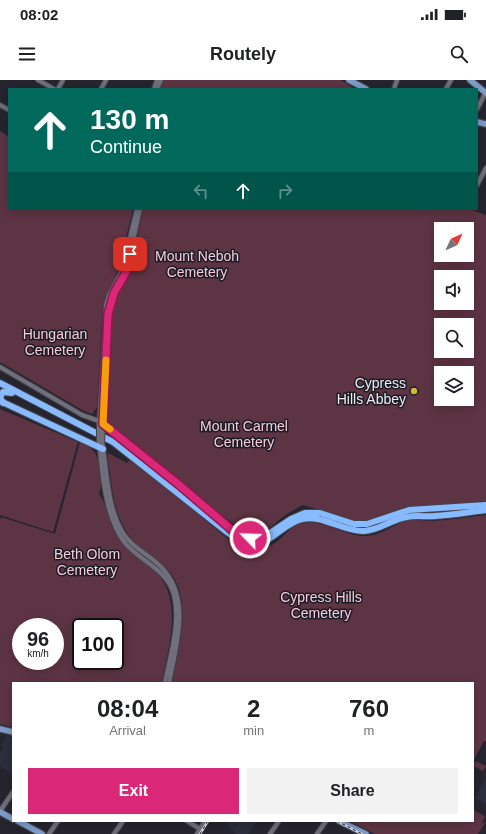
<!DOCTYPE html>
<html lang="en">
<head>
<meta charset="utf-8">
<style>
	body { margin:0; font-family:Helvetica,sans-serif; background:#f2f2f2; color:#202124; height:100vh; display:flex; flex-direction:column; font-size:15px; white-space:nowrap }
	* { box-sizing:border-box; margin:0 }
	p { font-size:13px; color:#757577 }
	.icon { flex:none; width:22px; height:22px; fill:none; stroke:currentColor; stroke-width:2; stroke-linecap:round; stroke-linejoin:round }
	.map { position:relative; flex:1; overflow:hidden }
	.sheet { position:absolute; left:12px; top:602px; width:462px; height:140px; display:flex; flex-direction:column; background:#fff; border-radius:0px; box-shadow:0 2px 10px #0003 }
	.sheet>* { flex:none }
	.guide { position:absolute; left:8px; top:8px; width:470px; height:122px; border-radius:0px; box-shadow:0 2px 10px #0003; background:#00695c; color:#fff; overflow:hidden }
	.needle { width:26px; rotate:46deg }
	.tools { position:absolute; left:434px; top:142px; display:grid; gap:8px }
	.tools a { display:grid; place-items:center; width:40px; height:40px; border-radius:0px; background:#fff; box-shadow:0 2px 10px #0003; font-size:20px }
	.speed { position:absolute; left:12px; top:538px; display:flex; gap:8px; font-size:20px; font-weight:700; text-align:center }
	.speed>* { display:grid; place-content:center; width:52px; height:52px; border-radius:50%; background:#fff; box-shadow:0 2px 10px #0003; line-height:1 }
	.speed small { font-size:10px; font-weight:400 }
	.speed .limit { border:2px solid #111; border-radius:6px; background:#fff; color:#111 }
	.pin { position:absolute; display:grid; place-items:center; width:34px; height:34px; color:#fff; margin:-17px; border-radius:8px; box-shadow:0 2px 6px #0006 }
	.me { position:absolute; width:44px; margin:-22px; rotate:294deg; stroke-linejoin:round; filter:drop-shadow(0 0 3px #0008) }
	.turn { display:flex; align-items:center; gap:14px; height:84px; padding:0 16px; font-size:18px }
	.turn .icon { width:52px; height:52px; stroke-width:2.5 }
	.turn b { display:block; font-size:28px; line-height:34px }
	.lanes { display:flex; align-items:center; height:38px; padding:0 16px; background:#0003; justify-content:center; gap:20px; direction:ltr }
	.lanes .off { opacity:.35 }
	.eta { display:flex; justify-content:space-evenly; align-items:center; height:68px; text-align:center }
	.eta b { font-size:24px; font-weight:600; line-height:28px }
	.button { display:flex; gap:8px; margin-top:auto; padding:8px 16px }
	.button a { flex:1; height:46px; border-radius:0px; background:#db2777; color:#fff; font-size:16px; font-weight:600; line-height:46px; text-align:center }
	.button a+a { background:#f2f2f2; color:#202124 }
	.status { display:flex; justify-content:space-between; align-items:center; height:28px; padding:0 20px; background:#fff; direction:ltr }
	.status svg { height:11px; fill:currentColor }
	header { display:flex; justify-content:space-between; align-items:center; height:52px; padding:0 16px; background:#fff; font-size:18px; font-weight:600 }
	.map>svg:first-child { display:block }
	.built { fill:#2e2d3d }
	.green { fill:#5d3443; fill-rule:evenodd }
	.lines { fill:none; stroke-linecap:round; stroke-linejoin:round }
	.minor-casing { stroke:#45444c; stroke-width:6 }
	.major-casing { stroke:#45444c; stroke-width:8 }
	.highway-casing { stroke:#45444c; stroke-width:8 }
	.minor { stroke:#706f7b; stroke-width:4 }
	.major { stroke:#7e9cca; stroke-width:5.5 }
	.highway { stroke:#87bafe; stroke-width:6 }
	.rail-casing { stroke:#d7d6de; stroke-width:2.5 }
	.rail { stroke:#1c1b25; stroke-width:1; stroke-dasharray:3; stroke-linecap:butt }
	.minor-bridge-casing { stroke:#45444c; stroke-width:6; stroke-linecap:butt }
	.minor-bridge { stroke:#706f7b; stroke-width:4 }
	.route-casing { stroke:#8e194d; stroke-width:10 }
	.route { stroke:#db2777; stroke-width:7 }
	.slow { stroke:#f59e0b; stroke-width:7 }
	.poi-dot { fill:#d0b837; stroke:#1c1b25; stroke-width:1.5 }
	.labels { text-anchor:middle; stroke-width:3; stroke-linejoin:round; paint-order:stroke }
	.park-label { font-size:14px; fill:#f7cddb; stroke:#1c1b25 }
	.poi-label { font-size:14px; fill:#eeedf4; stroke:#1c1b25; text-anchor:end }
</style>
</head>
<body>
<div class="status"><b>08:02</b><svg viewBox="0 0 49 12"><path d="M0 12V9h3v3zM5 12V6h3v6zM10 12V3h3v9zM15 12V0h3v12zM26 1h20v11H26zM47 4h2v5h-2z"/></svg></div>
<header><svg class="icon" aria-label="menu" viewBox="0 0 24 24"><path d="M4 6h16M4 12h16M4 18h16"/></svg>Routely<svg class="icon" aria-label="search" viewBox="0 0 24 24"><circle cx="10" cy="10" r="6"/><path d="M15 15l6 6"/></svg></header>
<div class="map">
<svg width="486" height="754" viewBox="0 0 486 754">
	<rect width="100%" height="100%" fill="#26252f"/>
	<g class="built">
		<polygon points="7,656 13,657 13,695 0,686 0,673 4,667 1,665"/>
		<polygon points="486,698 486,724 475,718"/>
		<polygon points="223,741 257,741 248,754 236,754 229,748 230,746"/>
	</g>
	<g class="green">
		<polygon points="164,0 341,0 355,9 160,9"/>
		<polygon points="0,51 9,57 9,129 133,129 117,194 103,224 97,327 92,334 84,331 0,282"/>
		<path d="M143 129H469L486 135V421L427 427H405L384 438 359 442 303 425C296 429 289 432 283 437 268 447 267 456 246 453L178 402 105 342 113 226 131 185ZM441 149H467V175H441ZM441 197H467V223H441ZM441 245H467V271H441ZM441 293H467V319H441Z"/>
		<polygon points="0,329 78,362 53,452 0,435"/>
		<path d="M80 362C86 364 92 368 95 373 101 383 103 404 99 414 109 427 109 446 120 460 129 474 145 481 156 492 184 522 168 567 162 603H13V647L0 644V440L1 437 55 454ZM21 547H55V581H21ZM81 547H115V581H81Z"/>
		<path d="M108 373 127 383 131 379 228 459C243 470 264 473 279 460 286 454 293 444 303 443 323 439 342 455 362 456 383 457 395 442 410 440 417 439 425 441 431 441 450 440 468 437 486 435V661H484L473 681V603H172C177 574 188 539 179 509 171 485 154 481 138 466 118 447 113 420 110 394 109 387 107 379 108 373Z"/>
		<polygon points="476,681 486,686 483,691 474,686"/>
		<polygon points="473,730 485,736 481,745 486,741 478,754 375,754 350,741 473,741"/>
	</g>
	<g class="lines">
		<defs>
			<g id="minor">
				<polyline points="38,0 54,9"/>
				<polyline points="58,9 63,0"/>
				<polyline points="101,9 106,0"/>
				<polyline points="154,9 157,0"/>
				<polyline points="157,9 161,0"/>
				<polyline points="394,9 397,0"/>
				<polyline points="446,9 451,0"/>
				<polyline points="0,25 9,30"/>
				<polyline points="477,29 486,12"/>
				<polyline points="477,105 486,88"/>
				<polyline points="0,287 82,335 99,341"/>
				<polyline points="103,345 108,234 114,213 126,192 140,129"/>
				<polyline points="99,346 105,249 106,225 109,215 122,191 137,129"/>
				<path d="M99 360C102 391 105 438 125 463 141 482 167 489 174 515 181 543 170 576 165 603"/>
				<path d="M102 361C107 391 107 427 123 453 133 469 149 474 161 487 192 518 176 565 169 603"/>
				<polyline points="0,731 13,712"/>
				<polyline points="187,741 200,749"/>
				<polyline points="49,754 58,741"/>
				<polyline points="114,754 123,741"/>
				<polyline points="197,754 205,741"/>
				<polyline points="270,754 279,741"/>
				<polyline points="317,754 326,741"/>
			</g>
			<g id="major">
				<polyline points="349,0 366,9"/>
				<polyline points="470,0 486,13"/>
				<polyline points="477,42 486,44"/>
				<polyline points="0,649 13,652"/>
				<polyline points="0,732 13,739"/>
				<polyline points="18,741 42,754"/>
				<polyline points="339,741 366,754"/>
			</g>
			<g id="highway">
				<path d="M0 303 113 362 228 453C265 481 274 446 302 439 323 434 343 452 364 451 380 450 392 439 407 437 416 435 426 437 435 436 452 435 469 432 486 430"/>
				<polyline points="0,321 103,369"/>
				<polyline points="3,323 0,317 3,312 12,313"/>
				<polyline points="103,344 182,407"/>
				<polyline points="176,407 234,452 250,458 267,455 291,439 305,433 320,433 354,444 367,444 409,430 486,425"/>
			</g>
		</defs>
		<use href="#minor" class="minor-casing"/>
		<use href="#major" class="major-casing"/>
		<use href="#highway" class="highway-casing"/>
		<use href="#minor" class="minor"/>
		<use href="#major" class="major"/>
		<use href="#highway" class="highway"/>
		<defs>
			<g id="rail">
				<polyline points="337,741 362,754"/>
				<polyline points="200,754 208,741"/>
			</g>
		</defs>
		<use href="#rail" class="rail-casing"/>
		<use href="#rail" class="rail"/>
		<defs>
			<g id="minor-bridge">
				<polyline points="99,346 99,360"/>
				<polyline points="102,361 103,348"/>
			</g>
		</defs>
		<use href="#minor-bridge" class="minor-bridge-casing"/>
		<use href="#minor-bridge" class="minor-bridge"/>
	</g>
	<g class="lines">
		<defs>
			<polyline id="route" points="130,174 126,192 114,213 108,234 103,344 178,404 232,450 241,455 250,458"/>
		</defs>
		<use href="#route" class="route-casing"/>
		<use href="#route" class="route"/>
		<polyline class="slow" points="106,280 103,344 110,349"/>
	</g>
	<circle class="poi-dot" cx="414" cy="311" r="4"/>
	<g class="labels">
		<g class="park-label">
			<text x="197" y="181">Mount Neboh<tspan x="197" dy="16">Cemetery</tspan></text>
			<text x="55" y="259">Hungarian<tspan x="55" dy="16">Cemetery</tspan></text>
			<text x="244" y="351">Mount Carmel<tspan x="244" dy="16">Cemetery</tspan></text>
			<text x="87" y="479">Beth Olom<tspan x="87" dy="16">Cemetery</tspan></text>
			<text x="321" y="522">Cypress Hills<tspan x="321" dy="16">Cemetery</tspan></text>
		</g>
		<g class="poi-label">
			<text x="406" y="308">Cypress<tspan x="406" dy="16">Hills Abbey</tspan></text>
		</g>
	</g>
</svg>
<div class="tools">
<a><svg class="needle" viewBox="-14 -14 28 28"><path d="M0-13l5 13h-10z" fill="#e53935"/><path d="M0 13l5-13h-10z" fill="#757577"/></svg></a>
<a><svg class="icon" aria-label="sound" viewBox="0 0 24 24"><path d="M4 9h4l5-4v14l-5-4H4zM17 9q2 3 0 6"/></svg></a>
<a><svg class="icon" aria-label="search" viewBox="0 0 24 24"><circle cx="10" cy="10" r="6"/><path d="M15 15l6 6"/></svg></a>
<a><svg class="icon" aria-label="layers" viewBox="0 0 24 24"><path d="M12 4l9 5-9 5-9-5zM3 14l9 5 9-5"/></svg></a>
</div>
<div class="speed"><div>96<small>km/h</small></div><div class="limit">100</div></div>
<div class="pin" style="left:130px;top:174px;background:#d93025"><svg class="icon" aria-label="arrive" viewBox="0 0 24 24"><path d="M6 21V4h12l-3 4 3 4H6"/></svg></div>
<svg class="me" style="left:250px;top:458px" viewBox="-20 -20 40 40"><circle r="17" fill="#db2777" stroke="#fff" stroke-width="3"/><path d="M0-11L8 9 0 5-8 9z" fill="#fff"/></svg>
<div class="guide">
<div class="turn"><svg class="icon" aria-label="ahead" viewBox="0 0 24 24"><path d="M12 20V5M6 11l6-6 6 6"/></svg><div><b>130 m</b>Continue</div></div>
<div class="lanes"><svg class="icon off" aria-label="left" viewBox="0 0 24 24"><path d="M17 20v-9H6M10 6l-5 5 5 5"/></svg><svg class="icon" aria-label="ahead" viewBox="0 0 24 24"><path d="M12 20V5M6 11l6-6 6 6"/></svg><svg class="icon off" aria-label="right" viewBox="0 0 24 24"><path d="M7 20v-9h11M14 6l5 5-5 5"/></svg></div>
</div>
<section class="sheet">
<div class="eta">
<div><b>08:04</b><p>Arrival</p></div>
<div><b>2</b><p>min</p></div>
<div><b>760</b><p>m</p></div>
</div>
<div class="button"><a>Exit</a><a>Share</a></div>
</section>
</div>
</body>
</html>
